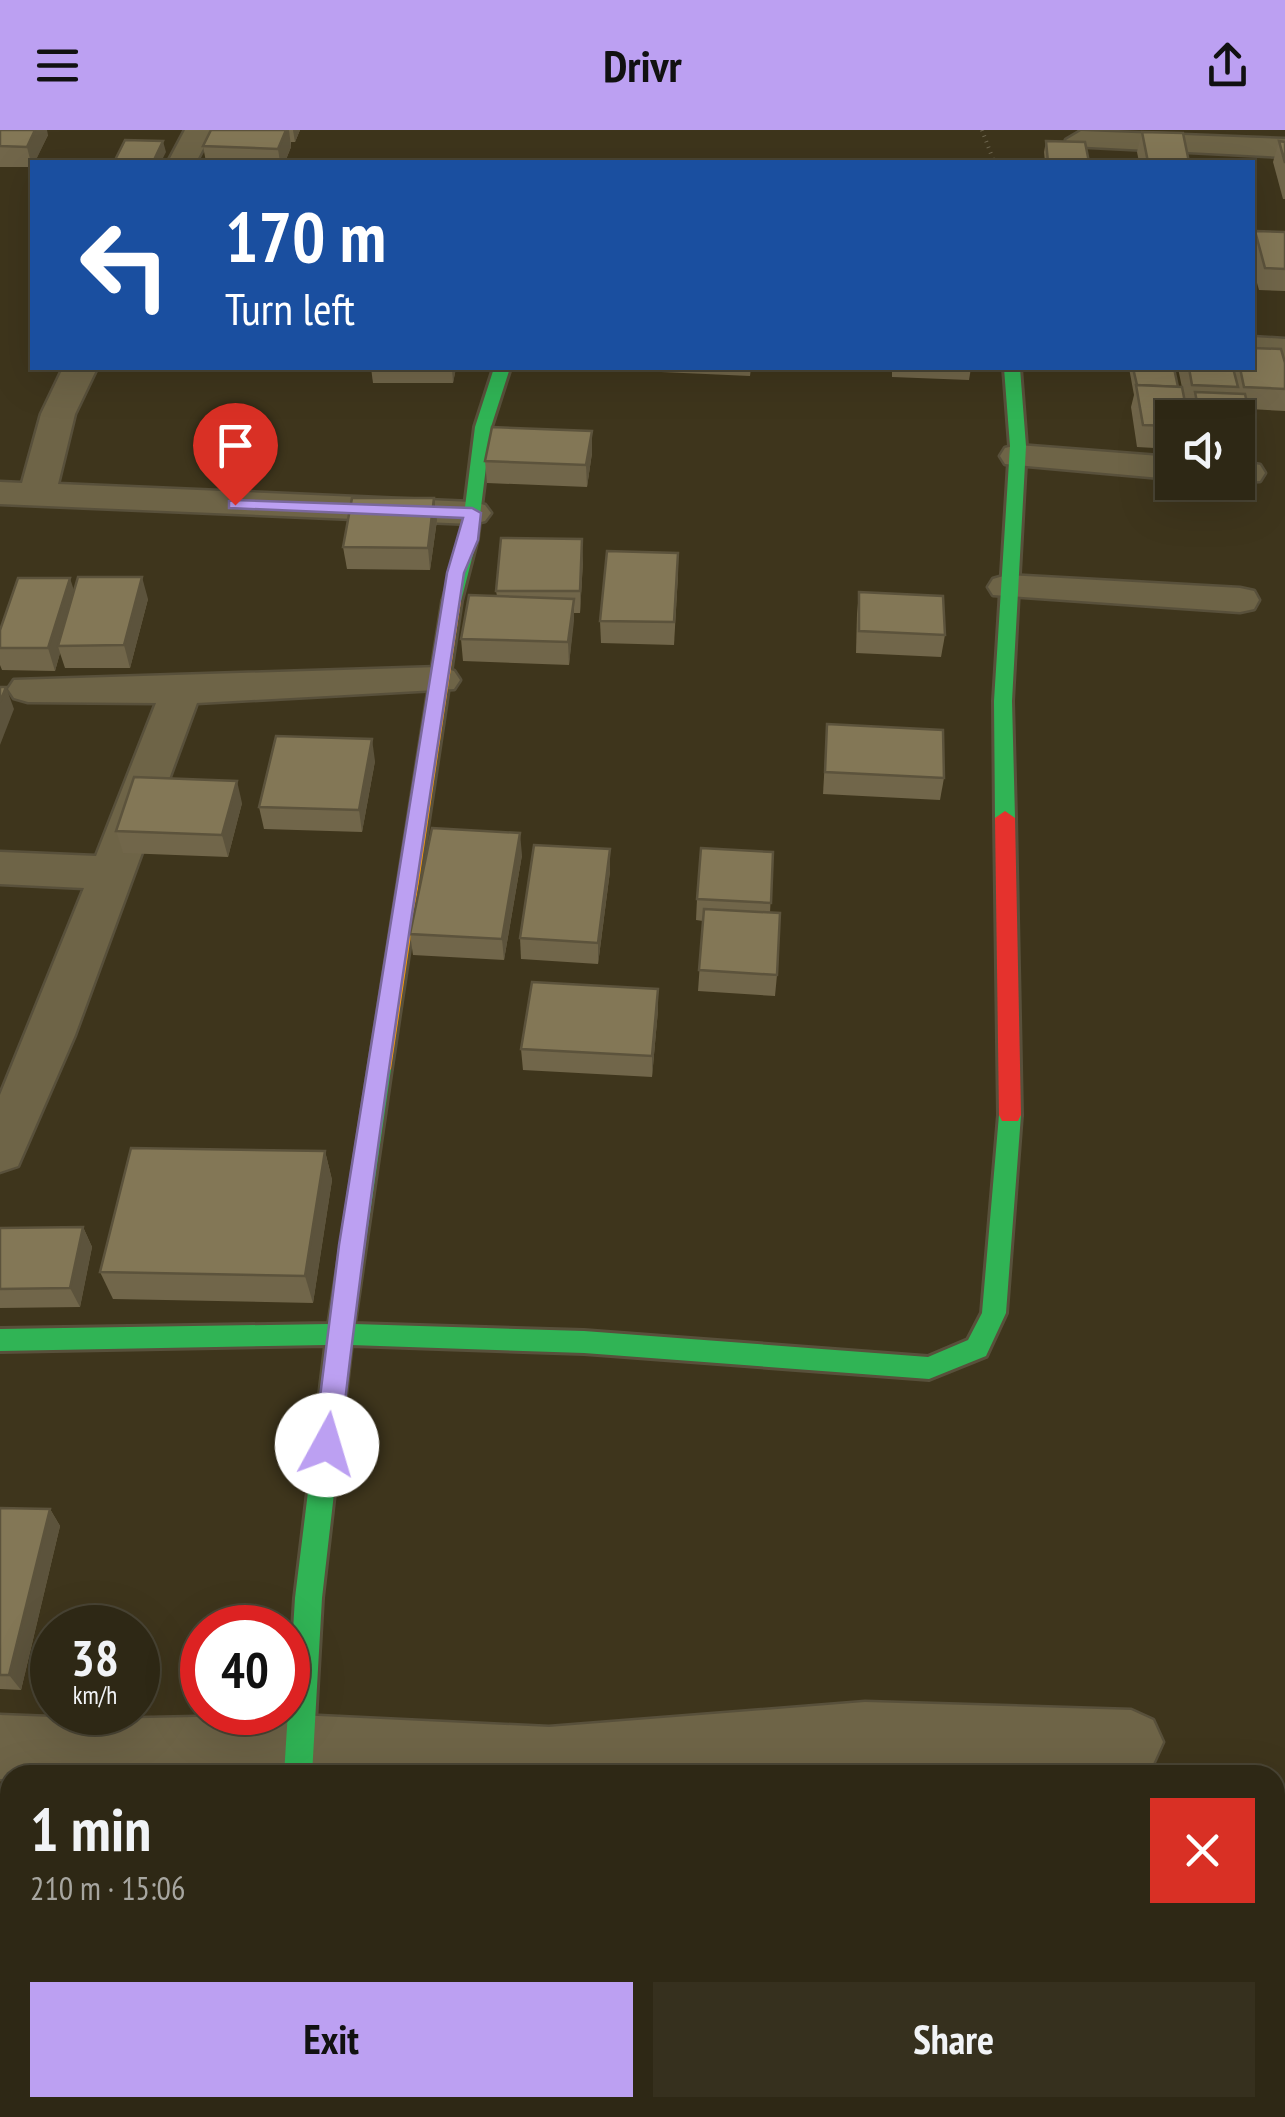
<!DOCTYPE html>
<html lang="en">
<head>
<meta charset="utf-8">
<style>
	body { margin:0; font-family:"PT Sans Narrow",sans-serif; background:#36301e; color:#f1f3f6; height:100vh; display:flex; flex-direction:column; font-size:38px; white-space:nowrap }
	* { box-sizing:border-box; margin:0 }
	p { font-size:32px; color:#a7a6a0 }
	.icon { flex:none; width:55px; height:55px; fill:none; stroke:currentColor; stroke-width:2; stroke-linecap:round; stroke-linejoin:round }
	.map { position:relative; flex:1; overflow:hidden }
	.drawer { position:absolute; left:0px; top:1635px; width:1285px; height:352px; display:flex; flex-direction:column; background:#2e2815; border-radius:30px 30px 0 0; box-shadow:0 10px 40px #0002,0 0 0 2px #494434 }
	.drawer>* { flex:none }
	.top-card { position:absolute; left:30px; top:30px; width:1225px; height:210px; border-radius:0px; box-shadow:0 10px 40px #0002,0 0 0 2px #494434; background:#1a4fa0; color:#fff; overflow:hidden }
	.tools { position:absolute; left:1155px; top:270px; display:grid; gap:20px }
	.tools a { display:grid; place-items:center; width:100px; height:100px; border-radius:0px; background:#2e2815; box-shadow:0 10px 40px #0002,0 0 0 2px #494434; font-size:50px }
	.speed { position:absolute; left:30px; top:1475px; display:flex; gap:20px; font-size:50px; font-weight:700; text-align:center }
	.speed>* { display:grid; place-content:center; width:130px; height:130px; border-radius:50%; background:#2e2815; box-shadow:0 10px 40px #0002,0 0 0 2px #494434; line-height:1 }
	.speed small { font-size:25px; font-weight:400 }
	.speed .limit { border:15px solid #d22; background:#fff; color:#111 }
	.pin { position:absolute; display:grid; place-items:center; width:85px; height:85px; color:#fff; margin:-102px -42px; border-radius:50% 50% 50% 0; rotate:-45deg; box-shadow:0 0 10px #0007 }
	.pin .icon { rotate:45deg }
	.me { position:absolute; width:110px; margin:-55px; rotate:6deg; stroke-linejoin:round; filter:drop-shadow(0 0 8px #0008) }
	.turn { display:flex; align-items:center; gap:35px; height:210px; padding:0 30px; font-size:45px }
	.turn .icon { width:130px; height:130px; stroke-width:2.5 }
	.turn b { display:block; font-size:70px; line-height:85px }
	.round { display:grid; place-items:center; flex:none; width:105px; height:105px; border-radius:0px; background:#36301e }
	.summary { display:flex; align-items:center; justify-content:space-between; height:170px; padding:0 30px }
	h1 { font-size:60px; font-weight:700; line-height:75px }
	.cta { display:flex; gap:20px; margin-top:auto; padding:20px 30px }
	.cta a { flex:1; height:115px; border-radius:0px; background:#bca0f2; color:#111; font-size:40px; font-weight:700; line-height:115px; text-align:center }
	.cta a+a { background:#36301e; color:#f1f3f6 }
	header { display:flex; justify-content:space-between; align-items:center; height:130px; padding:0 30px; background:#bca0f2; color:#111; font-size:45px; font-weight:700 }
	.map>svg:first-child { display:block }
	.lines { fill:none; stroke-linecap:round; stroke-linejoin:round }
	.street-casing { stroke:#58503b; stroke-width:5 }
	.fast-casing { stroke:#58503b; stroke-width:6 }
	.slow-casing { stroke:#58503b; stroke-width:6 }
	.jam-casing { stroke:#58503b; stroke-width:6 }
	.path { stroke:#716952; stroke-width:4; stroke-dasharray:1 5; stroke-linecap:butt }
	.street { fill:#6e6447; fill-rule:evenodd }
	.fast { fill:#30b455; fill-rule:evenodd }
	.slow { fill:#ff9f0a; fill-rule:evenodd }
	.jam { fill:#e5322d; fill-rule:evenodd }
	.wall { fill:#71664a }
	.shaded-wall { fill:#5c533c }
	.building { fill:#837756; stroke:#5c533c; stroke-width:2.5 }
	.route { fill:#bca0f2; stroke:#7a689d; stroke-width:2.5 }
</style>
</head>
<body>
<header><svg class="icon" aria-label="menu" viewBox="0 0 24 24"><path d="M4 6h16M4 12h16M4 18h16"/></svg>Drivr<svg class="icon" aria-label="share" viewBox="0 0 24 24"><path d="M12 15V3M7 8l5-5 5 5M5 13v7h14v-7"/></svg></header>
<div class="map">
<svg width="1285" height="1987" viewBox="0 0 1285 1987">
	<rect width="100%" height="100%" fill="#3e351c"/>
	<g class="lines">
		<defs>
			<g id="street">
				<polygon points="185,0 213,0 196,32 168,32"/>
				<polygon points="1081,1 1285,9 1285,27 1071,16 1066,10"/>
				<polygon points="1252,207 1285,209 1285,229 1252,227"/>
				<polygon points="63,238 97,238 75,284 58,354 472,372 485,375 491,383 485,391 472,394 0,374 0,352 22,353 41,284"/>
				<polygon points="1018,315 1172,327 1172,349 1005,334 1000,326 1005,318"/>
				<polygon points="1238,331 1260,335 1265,343 1260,351 1237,352"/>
				<polygon points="1007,445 1240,458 1254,461 1259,470 1254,479 1240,482 993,465 988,457 993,449"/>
				<polygon points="440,537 454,541 460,550 454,559 197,573 75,905 18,1036 0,1042 0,965 84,758 0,754 0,722 96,726 156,573 28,572 14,568 8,559 14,550"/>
				<polygon points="865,1572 1131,1580 1153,1590 1163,1612 1153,1634 1131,1644 865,1634 739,1645 10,1645 10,1649 0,1649 0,1585 102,1589 298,1585 549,1597"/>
				<polygon points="256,1978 326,1978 326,1987 254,1987"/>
			</g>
			<g id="fast">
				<polygon points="494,238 510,238 491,297 477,409 461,471 452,476 443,471 461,409 475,297"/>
				<polygon points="1004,238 1020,238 1026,316 1012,571 1015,688 1005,695 995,688 994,571 1010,316"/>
				<polygon points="380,930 391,939 354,1194 584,1201 928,1227 968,1210 982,1183 999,985 1002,979 1018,979 1021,985 1006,1183 986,1226 929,1249 584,1223 351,1215 322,1468 312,1645 284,1645 295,1468 326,1215 0,1221 0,1199 329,1194 369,939"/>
			</g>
			<polygon id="slow" points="452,466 461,471 391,939 380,948 369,939 443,471"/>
			<polygon id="jam" points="1005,681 1015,688 1021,985 1018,991 1002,991 999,985 995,688"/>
		</defs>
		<use href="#street" class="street-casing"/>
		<use href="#fast" class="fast-casing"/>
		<use href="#slow" class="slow-casing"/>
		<use href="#jam" class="jam-casing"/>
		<polyline class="path" points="982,0 994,32"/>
		<use href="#street" class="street"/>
		<use href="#fast" class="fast"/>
		<use href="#slow" class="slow"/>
		<use href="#jam" class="jam"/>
	</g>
	<g class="wall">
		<polygon points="0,0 48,5 32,37 0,37"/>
		<polygon points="211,0 300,0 295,12 291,12 291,17 285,32 206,32 203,16"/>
		<polygon points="1142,2 1189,32 1139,32 1137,22"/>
		<polygon points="1046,11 1089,32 1045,32 1044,22"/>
		<polygon points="1279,11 1285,12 1285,69 1283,69 1273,32"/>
		<polygon points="1255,101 1285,102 1285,161 1259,160 1252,135 1252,109"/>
		<polygon points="1285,233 1285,281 1249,279 1254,304 1248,326 1238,326 1238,288 1190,288 1191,277 1186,277 1178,238 1252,238"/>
		<polygon points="371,238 456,238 453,253 373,253"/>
		<polygon points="661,238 751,238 750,246 661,242"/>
		<polygon points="892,238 971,238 969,250 892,247"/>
		<polygon points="1129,238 1174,238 1172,319 1137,317 1131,277 1134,265"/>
		<polygon points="592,323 587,357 487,353 485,331"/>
		<polygon points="437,390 430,440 347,439 343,417"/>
		<polygon points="583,431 580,483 574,483 569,535 463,531 461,509 497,466 496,461"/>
		<polygon points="678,445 674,515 601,513 600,491"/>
		<polygon points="74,462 148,469 130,538 65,538 60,523 55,541 2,540 0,535 0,500"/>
		<polygon points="859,462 945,505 941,527 856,523 857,484"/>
		<polygon points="827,594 944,648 940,670 823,664"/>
		<polygon points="375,631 362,702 264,699 259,677"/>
		<polygon points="242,673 228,727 123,723 116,701"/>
		<polygon points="610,719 610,741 598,834 521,829 520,808"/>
		<polygon points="773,722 770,783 777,845 775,866 698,861 703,791 696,790 697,769"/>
		<polygon points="522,725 504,830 413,825 410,804"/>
		<polygon points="658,880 652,947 523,940 521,919"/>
		<polygon points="325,1021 332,1050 313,1173 113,1169 100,1142"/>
		<polygon points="83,1097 92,1117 80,1177 0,1178 0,1098"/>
		<polygon points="0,1378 50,1379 60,1396 21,1560 0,1559"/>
	</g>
	<g class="shaded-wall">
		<polygon points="35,0 47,0 48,5 35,32 32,32 32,37 27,17"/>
		<polygon points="286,0 289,0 291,17 285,32 280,32 278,19"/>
		<polygon points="293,0 300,0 295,12"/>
		<polygon points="163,11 166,22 161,32 153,32"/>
		<polygon points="452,238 456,238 453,253"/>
		<polygon points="592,301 592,323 587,357 586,335"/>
		<polygon points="434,368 437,390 430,440 428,418"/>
		<polygon points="582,409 583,431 580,483 580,461"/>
		<polygon points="142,447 148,469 130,538 124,515"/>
		<polygon points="70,448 77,470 58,516 60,523 55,541 48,518"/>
		<polygon points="574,469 574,491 569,535 568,512"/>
		<polygon points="6,557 14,579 0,615 0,572"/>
		<polygon points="372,609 375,631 362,702 359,680"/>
		<polygon points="237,651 242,673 228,727 222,705"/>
		<polygon points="520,703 522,725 504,830 502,809"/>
		<polygon points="610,719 610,741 598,834 598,813"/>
		<polygon points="658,859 658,880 652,947 652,926"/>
		<polygon points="325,1021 332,1050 313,1173 305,1146"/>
		<polygon points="83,1097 92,1117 80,1177 70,1158"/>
		<polygon points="50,1379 60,1396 21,1560 9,1545"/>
	</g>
	<g class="building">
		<polygon points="0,0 35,0 27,17 0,16"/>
		<polygon points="211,0 286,0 278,19 203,16"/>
		<polygon points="1142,2 1183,3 1189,32 1148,32"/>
		<polygon points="125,10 163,11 153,32 114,32"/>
		<polygon points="1046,11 1085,12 1089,32 1048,32"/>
		<polygon points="1279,11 1285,12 1285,33"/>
		<polygon points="1255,101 1285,102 1285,139 1265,138"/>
		<polygon points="1252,218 1281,219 1285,233 1285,259 1244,257 1240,238 1252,238"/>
		<polygon points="1133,238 1174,238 1178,257 1137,255"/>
		<polygon points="1189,238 1233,238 1238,257 1192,255"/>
		<polygon points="1136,255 1182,257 1188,288 1172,288 1172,296 1143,295"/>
		<polygon points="1195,262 1245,264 1254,304 1238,303 1238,288 1200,288"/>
		<polygon points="492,297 592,301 586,335 485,331"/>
		<polygon points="352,368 434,368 428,418 343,417"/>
		<polygon points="501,408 582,409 580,461 496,461"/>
		<polygon points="607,421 678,423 674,492 600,491"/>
		<polygon points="78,447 142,447 124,515 58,516"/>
		<polygon points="18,448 70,448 48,518 0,518 0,500"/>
		<polygon points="859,462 943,466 945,505 859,501"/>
		<polygon points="469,465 574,469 568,512 461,509"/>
		<polygon points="0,557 6,557 0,572"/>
		<polygon points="827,594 943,600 944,648 825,642"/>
		<polygon points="276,606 372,609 359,680 259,677"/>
		<polygon points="134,647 237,651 222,705 116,701"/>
		<polygon points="432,698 520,703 502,809 410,804"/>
		<polygon points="534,715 610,719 598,813 520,808"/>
		<polygon points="701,718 773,722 771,773 697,769"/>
		<polygon points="704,779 780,783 777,845 699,840"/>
		<polygon points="532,852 658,859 652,926 521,919"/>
		<polygon points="131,1018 325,1021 305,1146 100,1142"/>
		<polygon points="83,1097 70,1158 0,1159 0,1098"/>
		<polygon points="0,1378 50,1379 9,1545 0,1545"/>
	</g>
	<path class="route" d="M235 370 472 378 481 383 478 410 464 443C420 734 373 1023 340 1315L336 1324 327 1327 318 1324 314 1315 339 1115 447 443 463 388 229 378V371Z"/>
</svg>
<div class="tools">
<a><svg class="icon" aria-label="sound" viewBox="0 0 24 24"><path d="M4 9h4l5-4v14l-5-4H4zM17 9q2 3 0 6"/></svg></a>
</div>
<div class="speed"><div>38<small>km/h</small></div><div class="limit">40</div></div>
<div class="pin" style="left:235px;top:375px;background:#d93025"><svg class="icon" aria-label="arrive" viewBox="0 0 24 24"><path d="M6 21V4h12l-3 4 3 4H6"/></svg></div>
<svg class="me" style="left:327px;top:1315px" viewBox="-20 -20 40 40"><circle r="19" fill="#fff"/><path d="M0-13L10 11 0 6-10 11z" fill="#bca0f2"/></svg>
<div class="top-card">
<div class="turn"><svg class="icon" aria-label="left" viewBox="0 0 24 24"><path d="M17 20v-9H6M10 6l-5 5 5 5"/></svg><div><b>170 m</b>Turn left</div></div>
</div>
<section class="drawer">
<div class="summary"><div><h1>1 min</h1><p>210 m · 15:06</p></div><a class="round" style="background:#d93025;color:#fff"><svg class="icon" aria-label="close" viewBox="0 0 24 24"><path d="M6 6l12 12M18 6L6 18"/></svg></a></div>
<div class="cta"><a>Exit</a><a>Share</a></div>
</section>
</div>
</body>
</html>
